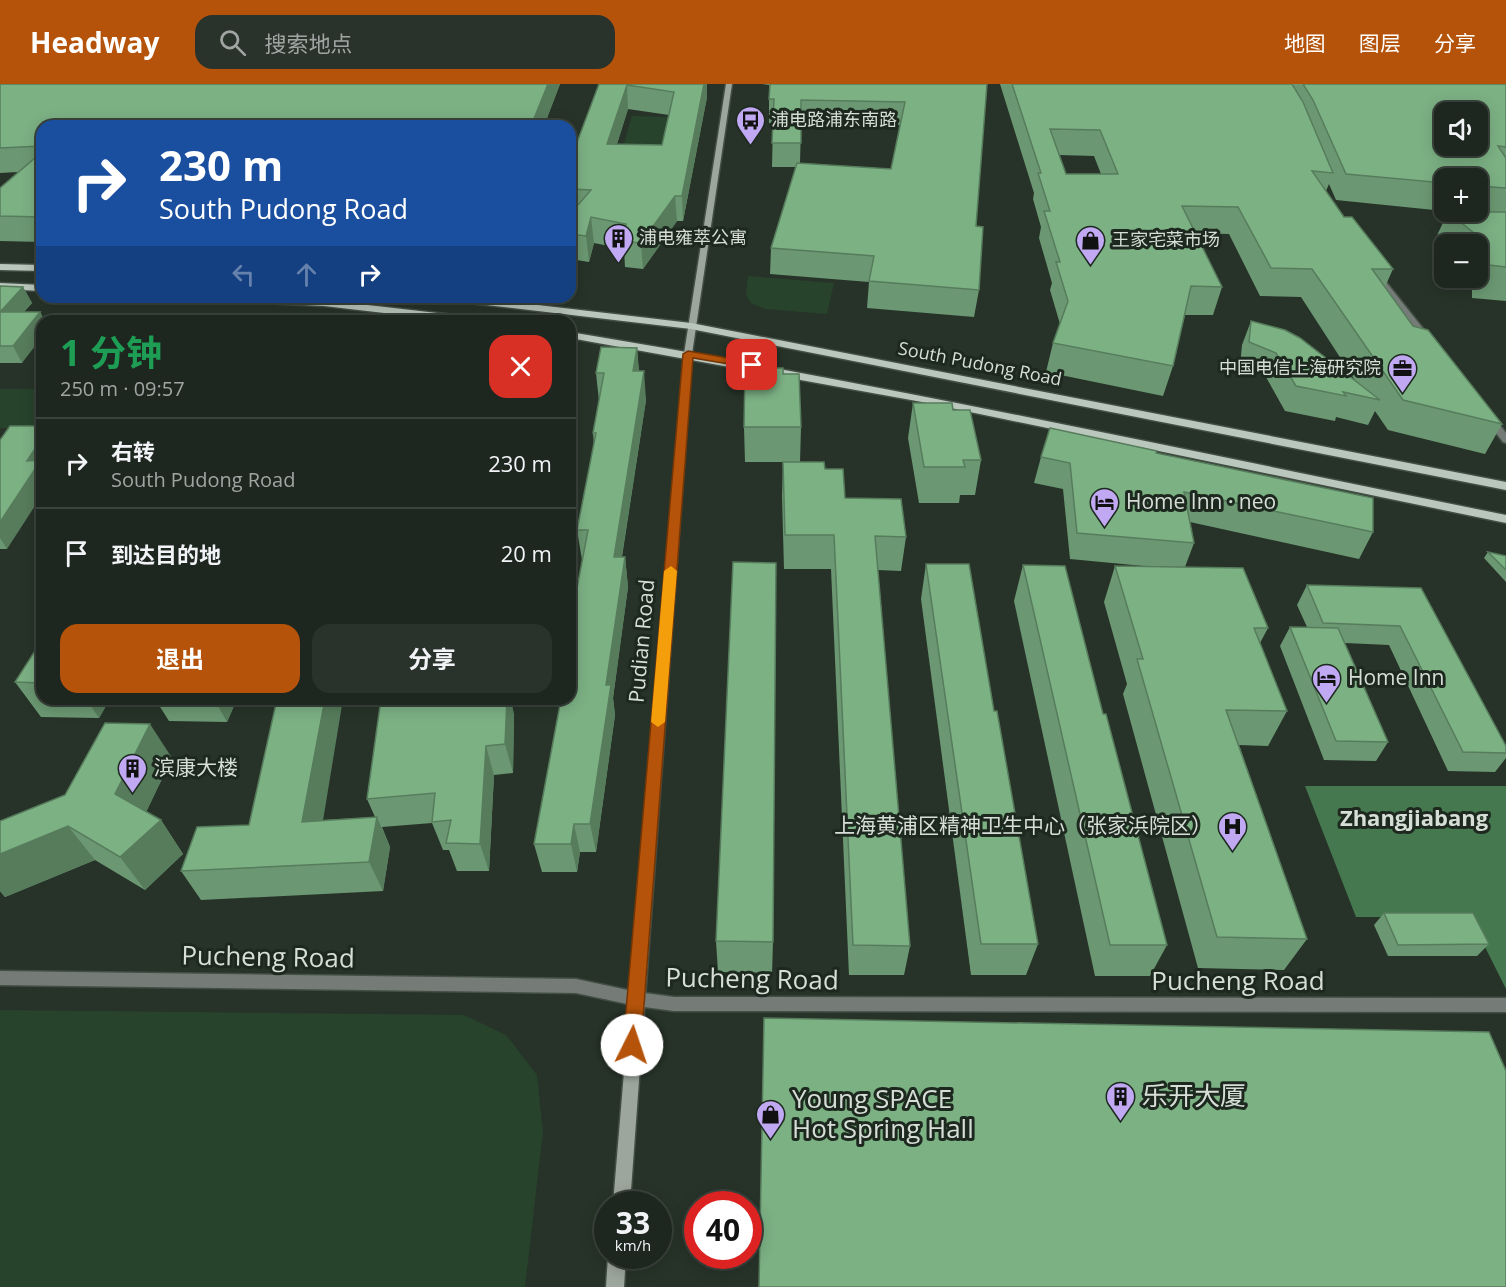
<!DOCTYPE html>
<html lang="zh">
<head>
<meta charset="utf-8">
<style>
	body { margin:0; font-family:"Open Sans","Noto Sans SC",sans-serif; background:#2a322c; color:#f1f3f6; height:100vh; display:flex; flex-direction:column; font-size:22px; white-space:nowrap }
	* { box-sizing:border-box; margin:0 }
	p { font-size:20px; color:#a0a5a4 }
	.icon { flex:none; width:33px; height:33px; fill:none; stroke:currentColor; stroke-width:2; stroke-linecap:round; stroke-linejoin:round }
	.map { position:relative; flex:1; overflow:hidden }
	.sheet { position:absolute; left:36px; top:231px; width:540px; height:390px; display:flex; flex-direction:column; background:#1d261f; border-radius:18px; box-shadow:0 3px 15px #0003,0 0 0 2px #3b433d }
	.sheet>* { flex:none }
	.hud { position:absolute; left:36px; top:36px; width:540px; height:183px; border-radius:18px; box-shadow:0 3px 15px #0003,0 0 0 2px #3b433d; background:#1a4fa0; color:#fff; overflow:hidden }
	.controls { position:absolute; left:1434px; top:18px; display:grid; gap:12px }
	.controls a { display:grid; place-items:center; width:54px; height:54px; border-radius:12px; background:#1d261f; box-shadow:0 3px 15px #0003,0 0 0 2px #3b433d; font-size:30px }
	.speed { position:absolute; left:594px; top:1107px; display:flex; gap:12px; font-size:30px; font-weight:700; text-align:center }
	.speed>* { display:grid; place-content:center; width:78px; height:78px; border-radius:50%; background:#1d261f; box-shadow:0 3px 15px #0003,0 0 0 2px #3b433d; line-height:1 }
	.speed small { font-size:15px; font-weight:400 }
	.speed .limit { border:9px solid #d22; background:#fff; color:#111 }
	.pin { position:absolute; display:grid; place-items:center; width:51px; height:51px; color:#fff; margin:-26px; border-radius:12px; box-shadow:0 3px 9px #0006 }
	.me { position:absolute; width:66px; margin:-33px; rotate:4deg; stroke-linejoin:round; filter:drop-shadow(0 0 4px #0008) }
	.turn { display:flex; align-items:center; gap:21px; height:126px; padding:0 24px; font-size:27px }
	.turn .icon { width:78px; height:78px; stroke-width:2.5 }
	.turn b { display:block; font-size:42px; line-height:51px }
	.lanes { display:flex; align-items:center; height:57px; padding:0 24px; background:#0003; justify-content:center; gap:30px; direction:ltr }
	.lanes .off { opacity:.35 }
	.round { display:grid; place-items:center; flex:none; width:63px; height:63px; border-radius:18px; background:#2a322c }
	.head { display:flex; align-items:center; justify-content:space-between; height:102px; padding:0 24px }
	h1 { font-size:36px; font-weight:700; line-height:45px; color:#1e9e55 }
	.primary-button { display:flex; gap:12px; margin-top:auto; padding:12px 24px }
	.primary-button a { flex:1; height:69px; border-radius:18px; background:#b45309; color:#fff; font-size:24px; font-weight:700; line-height:69px; text-align:center }
	.primary-button a+a { background:#2a322c; color:#f1f3f6 }
	ul { padding:0; list-style:none }
	li { display:flex; align-items:center; gap:18px; height:90px; padding:0 24px; border-top:2px solid #3b433d }
	li div { flex:1 }
	li b { display:block; font-size:22px }
	li em { font-style:normal }
	header { display:flex; align-items:center; gap:36px; box-sizing:border-box; height:84px; padding:0 30px; background:#b45309; color:#fff }
	header strong { font-size:28px }
	nav { display:flex; gap:33px; margin-inline-start:auto; font-size:21px }
	.search { width:420px; height:54px; background:#2a322c; display:flex; align-items:center; gap:15px; box-sizing:border-box; padding:0 21px; border-radius:18px; color:#a0a5a4; font-size:22px }
	.map>svg:first-child { display:block }
	.green { fill:#27432c }
	.forest { fill:#45784f }
	.lines { fill:none; stroke-linecap:round; stroke-linejoin:round }
	.street-casing { stroke:#434e45; stroke-width:3 }
	.secondary-casing { stroke:#434e45; stroke-width:3 }
	.primary-casing { stroke:#434e45; stroke-width:3 }
	.street { fill:#757b76; fill-rule:evenodd }
	.secondary { fill:#9ca69d; fill-rule:evenodd }
	.primary { fill:#bac7bc; fill-rule:evenodd }
	.wall { fill:#6b9872; fill-rule:evenodd }
	.shaded-wall { fill:#577c5c }
	.building { fill:#7cb184; stroke:#577c5c; stroke-width:1.5; fill-rule:evenodd }
	.route { fill:#b45309; stroke:#753606; stroke-width:1.5 }
	.slow { fill:#f59e0b }
	.labels { text-anchor:middle; stroke-width:6; stroke-linejoin:round; paint-order:stroke }
	.far-poi-label { font-size:18px; fill:#d6ded7; stroke:#1d291f; text-anchor:start }
	.far-street-label { font-size:18px; fill:#d6ded7; stroke:#1d291f }
	.poi-label { font-size:21px; fill:#d6ded7; stroke:#1d291f; text-anchor:start }
	.street-label { font-size:21px; fill:#d6ded7; stroke:#1d291f }
	.neighbourhood-label { font-size:22px; font-weight:bold; fill:#d6ded7; stroke:#1d291f }
	.near-street-label { font-size:26px; fill:#d6ded7; stroke:#1d291f }
	.near-poi-label { font-size:26px; fill:#d6ded7; stroke:#1d291f; text-anchor:start }
</style>
</head>
<body>
<header>
<strong>Headway</strong>
<div class="search"><svg class="icon" aria-label="search" viewBox="0 0 24 24"><circle cx="10" cy="10" r="6"/><path d="M15 15l6 6"/></svg>搜索地点</div>
<nav><a>地图</a><a>图层</a><a>分享</a></nav>
</header>
<div class="map">
<svg width="1506" height="1203" viewBox="0 0 1506 1203">
	<rect width="100%" height="100%" fill="#273329"/>
	<g class="green">
		<polygon points="632,32 669,33 656,84 617,83"/>
		<polygon points="748,192 834,199 827,230 765,225 751,219 746,211"/>
		<rect x="0" y="305" width="42" height="39"/>
		<polygon points="0,926 464,931 506,951 537,991 543,1048 525,1203 0,1203"/>
	</g>
	<polygon class="forest" points="1305,702 1506,702 1506,905 1470,833 1356,833"/>
	<g class="lines">
		<defs>
			<g id="street">
				<polygon points="1372,188 1378,188 1429,252 1429,256 1423,256 1372,192"/>
				<polygon points="1489,330 1492,331 1506,349 1506,359 1503,358 1484,333"/>
				<polygon points="0,887 576,895 637,908 674,913 1506,914 1506,928 674,927 637,922 576,909 0,901"/>
			</g>
			<g id="secondary">
				<polygon points="726,0 732,0 692,270 630,1120 613,1120 684,270"/>
				<polygon points="608,1172 626,1172 624,1203 606,1203"/>
			</g>
			<g id="primary">
				<polygon points="0,180 42,181 42,187 0,186"/>
				<polygon points="0,199 42,201 42,207 0,205"/>
				<polygon points="203,213 324,216 481,234 486,237 453,237 324,222 208,216"/>
				<polygon points="438,213 469,213 691,239 1506,398 1506,406 691,245 443,216"/>
				<path d="M570 248C884 300 1194 368 1506 431V439L922 318 570 254Z"/>
			</g>
		</defs>
		<use href="#street" class="street-casing"/>
		<use href="#secondary" class="secondary-casing"/>
		<use href="#primary" class="primary-casing"/>
		<use href="#street" class="street"/>
		<use href="#secondary" class="secondary"/>
		<use href="#primary" class="primary"/>
	</g>
	<g class="wall">
		<polygon points="0,0 560,0 544,42 42,42 42,158 0,157 0,104 18,88 0,89"/>
		<path d="M599 0H707V13L683 137H677L643 185 625 183 624 165 594 159 589 178 570 175V77ZM628 25 669 31 662 61 617 60Z"/>
		<path d="M762 0H987L976 142 979 206 974 233 867 224 869 198 770 190 771 164 796 83H772L773 39H769V1ZM801 40 900 41 891 85 800 79Z"/>
		<path d="M1000 0H1506V217L1472 214V194H1471H1478V160H1444V170L1433 160 1448 128H1478V94H1444V127L1336 116 1329 100 1326 107 1344 133 1393 185 1385 203 1413 242 1502 340 1485 370 1388 346 1375 327 1368 341 1336 333 1335 337 1285 327 1266 293 1240 282 1242 261 1251 237 1356 298 1301 213 1260 212 1229 150 1195 149 1222 203 1213 231H1185L1173 282 1163 312 1046 288 1053 259 1060 240 1050 206 1052 199 1039 154 1041 143 1033 115 1034 109ZM1059 71 1094 72 1101 90H1066Z"/>
		<polygon points="0,202 23,203 32,219 24,228 40,228 45,237 42,237 22,279 0,279"/>
		<polygon points="637,264 639,287 646,316 622,473 625,473 628,503 613,614 615,631 596,768 580,768 577,788 542,788 534,760 570,615 582,476 577,446 594,361 593,349 599,317 596,289"/>
		<polygon points="783,290 801,343 800,378 825,385 845,414 906,453 901,487 878,486 910,862 904,891 849,891 831,485 784,485 782,412 783,378 745,378 744,343"/>
		<polygon points="913,319 953,326 981,376 975,411 960,411 959,419 919,419 908,354"/>
		<polygon points="0,356 7,465 0,465"/>
		<polygon points="1156,369 1373,448 1359,475 1190,438 1194,459 1185,483 1268,544 1260,559 1287,627 1268,662 1239,661 1307,855 1284,886 1198,884 1123,610 1127,600 1104,518 1115,482 1154,483 1070,475 1063,405 1034,399 1041,373"/>
		<polygon points="1488,468 1506,472 1506,498 1484,474"/>
		<polygon points="926,480 994,627 1038,860 1026,891 971,891 921,515"/>
		<polygon points="1023,481 1103,630 1167,861 1150,892 1095,892 1014,517"/>
		<polygon points="1307,501 1421,504 1506,662 1506,674 1495,688 1448,687 1389,561 1345,559 1388,658 1376,677 1324,676 1280,562 1290,543 1307,543 1297,521"/>
		<polygon points="42,556 42,615 110,615 99,634 41,633 15,598"/>
		<polygon points="155,615 237,615 227,638 169,637"/>
		<polygon points="514,630 513,689 494,691 489,787 457,787 449,766 443,766 432,739 382,743 390,763 383,807 201,816 181,787 323,736 375,733 367,715"/>
		<polygon points="172,674 146,728 161,736 183,770 145,806 95,776 5,813 0,807 0,737"/>
		<polygon points="1384,829 1489,860 1477,872 1388,872 1374,841"/>
		<polygon points="716,857 773,858 772,889 718,888"/>
	</g>
	<g class="shaded-wall">
		<polygon points="548,0 560,0 544,42 531,42"/>
		<polygon points="704,0 707,0 707,13 683,137 682,112"/>
		<polygon points="627,1 628,25 609,85 607,60"/>
		<polygon points="675,112 677,137 643,185 641,159"/>
		<polygon points="591,133 594,159 589,178 586,152"/>
		<polygon points="23,203 32,219 9,244 0,228"/>
		<polygon points="40,228 45,237 42,237 42,253 22,279 13,262"/>
		<polygon points="637,264 639,293 633,287"/>
		<polygon points="644,287 646,316 617,503 614,473"/>
		<polygon points="42,354 42,411 7,465 0,454 0,438 27,377"/>
		<polygon points="625,473 628,503 613,614 615,631 596,768 590,740 606,601"/>
		<polygon points="86,615 110,615 99,634"/>
		<polygon points="214,615 237,615 227,638"/>
		<polygon points="325,615 343,615 318,767 302,738"/>
		<polygon points="507,615 511,615 514,630 513,689 505,660"/>
		<polygon points="150,640 172,674 139,743 115,710"/>
		<polygon points="486,662 494,691 489,787 480,760"/>
		<polygon points="377,733 390,763 383,807 369,778"/>
		<polygon points="161,736 183,770 145,806 120,773"/>
		<polygon points="574,740 580,768 577,788 571,760"/>
		<polygon points="68,742 95,776 5,813 0,807 0,770"/>
	</g>
	<g class="building">
		<polygon points="0,0 548,0 531,42 42,42 42,62 0,64"/>
		<path d="M599 0H704L682 112H675L641 159 623 157 626 140 591 133 586 152 570 150V130L591 106 570 105V77ZM627 1 674 8 662 61 607 60Z"/>
		<polygon points="770,0 987,0 976,142 983,143 979,206 869,197 874,172 771,164 797,79 891,85 905,18 801,16 801,59 772,59 774,15 769,15"/>
		<path d="M1012 0H1292L1303 18 1333 89 1312 87 1344 133H1352L1393 185H1372L1413 242 1428 246 1502 340 1403 316 1312 185 1271 184 1238 123 1182 122 1222 203 1191 202 1173 282 1053 259 1068 217 1056 178H1060L1044 127H1050L1038 89H1041ZM1050 45 1100 46 1118 90H1066Z"/>
		<path d="M1303 0H1506V63L1498 62 1506 74V104L1478 102V94H1444V99L1346 90 1313 16ZM1444 28H1478V62H1444Z"/>
		<polygon points="42,68 42,133 0,132 0,104"/>
		<polygon points="1448,128 1506,128 1506,183 1489,181 1489,161"/>
		<polygon points="0,202 23,203 0,228 40,228 13,262 0,262"/>
		<polygon points="329,234 370,237 327,237"/>
		<polygon points="1251,237 1285,246 1300,254 1380,316 1343,308 1346,312 1296,302 1276,269 1249,258"/>
		<polygon points="601,263 637,264 633,287 644,287 614,473 625,473 606,601 611,601 590,740 574,740 571,760 534,760 561,615 570,615 570,541 588,446 577,446 596,349 593,349 604,289 596,289"/>
		<polygon points="745,284 783,284 783,290 799,290 801,343 744,343"/>
		<polygon points="913,319 952,319 953,326 970,326 981,376 963,376 965,383 924,383"/>
		<polygon points="10,342 42,342 42,354 27,377 41,376 0,438 0,356"/>
		<polygon points="1050,344 1157,367 1156,369 1373,414 1373,448 1184,408 1194,459 1077,449 1070,379 1041,373"/>
		<polygon points="783,378 824,378 825,385 843,385 845,414 901,415 906,453 875,452 910,862 853,861 834,451 785,451"/>
		<polygon points="1488,468 1506,472 1506,486"/>
		<polygon points="733,478 776,479 773,858 716,857"/>
		<polygon points="926,480 969,480 994,627 997,627 1038,860 981,860"/>
		<polygon points="1023,481 1065,482 1103,630 1106,630 1167,861 1110,861"/>
		<polygon points="1115,482 1243,484 1268,544 1254,544 1287,627 1226,626 1307,855 1217,853 1137,575 1143,575"/>
		<polygon points="1307,501 1421,504 1506,662 1506,669 1463,668 1400,542 1323,539"/>
		<polygon points="1290,543 1338,544 1388,658 1336,657"/>
		<polygon points="42,556 42,599 15,598"/>
		<polygon points="277,615 325,615 302,738 377,733 369,778 181,787 197,743 249,741"/>
		<polygon points="381,615 507,615 505,660 486,662 480,760 446,759 451,736 432,738 435,709 367,715"/>
		<polygon points="105,639 150,640 115,710 161,736 120,773 68,742 0,770 0,737 65,711"/>
		<polygon points="1384,829 1473,829 1489,860 1398,861"/>
		<polygon points="764,934 1489,948 1506,987 1506,1203 759,1203"/>
	</g>
	<polygon class="route" points="688,267 752,278 757,281 752,284 693,274 641,961 638,967 632,970 626,967 623,961 683,270"/>
	<polygon class="slow" points="671,482 677,487 665,638 658,643 651,638 664,487"/>
	<defs>
		<symbol id="bus-pin" viewBox="-11 -11 22 30"><path d="M0 17L-7.5 6A9.5 9.5 0 1 1 7.5 6Z" fill="#c0a8f3" stroke="#1d291f"/><path d="M-5-6H5V4H4V6H2V4H-2V6H-4V4H-5ZM-3.5-4V0h7V-4ZM-3.5 1.2v1.5H-2V1.2ZM2 1.2v1.5H3.5V1.2Z" fill="#111"/></symbol>
		<symbol id="building-pin" viewBox="-11 -11 22 30"><path d="M0 17L-7.5 6A9.5 9.5 0 1 1 7.5 6Z" fill="#c0a8f3" stroke="#1d291f"/><path d="M-4-6H4V6H1V3H-1V6H-4ZM-2.5-4.3h1.7v1.8h-1.7ZM.8-4.3h1.7v1.8H.8ZM-2.5-1h1.7V.8h-1.7ZM.8-1h1.7V.8H.8Z" fill="#111"/></symbol>
		<symbol id="shop-pin" viewBox="-11 -11 22 30"><path d="M0 17L-7.5 6A9.5 9.5 0 1 1 7.5 6Z" fill="#c0a8f3" stroke="#1d291f"/><path d="M-5-2.5h2.3a2.7 3.5 0 0 1 5.4 0H5L5.5 6h-11ZM-1.5-2.5h3a1.5 2.3 0 0 0-3 0Z" fill="#111"/></symbol>
		<symbol id="office-pin" viewBox="-11 -11 22 30"><path d="M0 17L-7.5 6A9.5 9.5 0 1 1 7.5 6Z" fill="#c0a8f3" stroke="#1d291f"/><path d="M-6-3h4V-5.5h4V-3h4V5H-6ZM-1-4.5V-3h2v-1.5ZM-6 0V1H6V0Z" fill="#111"/></symbol>
		<symbol id="hotel-pin" viewBox="-11 -11 22 30"><path d="M0 17L-7.5 6A9.5 9.5 0 1 1 7.5 6Z" fill="#c0a8f3" stroke="#1d291f"/><path d="M-6-4.5h1.5V1H6V5H4.5V3h-9V5H-6ZM-4 0a1.8 1.8 0 1 1 3.6 0ZM.5 0V-2.5h3Q6-2.5 6 0Z" fill="#111"/></symbol>
		<symbol id="hospital-pin" viewBox="-11 -11 22 30"><path d="M0 17L-7.5 6A9.5 9.5 0 1 1 7.5 6Z" fill="#c0a8f3" stroke="#1d291f"/><path d="M-5-5h3v3.5h4V-5h3V5h-3V1.5h-4V5h-3Z" fill="#111"/></symbol>
	</defs>
	<g fill-rule="evenodd">
		<use href="#bus-pin" x="734" y="20" width="33" height="45"/>
		<use href="#building-pin" x="602" y="138" width="33" height="45"/>
		<use href="#shop-pin" x="1074" y="140" width="33" height="45"/>
		<use href="#office-pin" x="1386" y="268" width="33" height="45"/>
		<use href="#hotel-pin" x="1088" y="402" width="33" height="45"/>
		<use href="#hotel-pin" x="1310" y="578" width="33" height="45"/>
		<use href="#building-pin" x="116" y="668" width="33" height="45"/>
		<use href="#hospital-pin" x="1216" y="726" width="33" height="45"/>
		<use href="#building-pin" x="1104" y="996" width="33" height="45"/>
		<use href="#shop-pin" x="754" y="1014" width="33" height="45"/>
	</g>
	<g class="labels">
		<g class="far-poi-label">
			<text x="771" y="42">浦电路浦东南路</text>
			<text x="639" y="160">浦电雍萃公寓</text>
			<text x="1112" y="162">王家宅菜市场</text>
			<text x="1381" y="290" text-anchor="end">中国电信上海研究院</text>
		</g>
		<g class="far-street-label">
			<text transform="translate(980 280) rotate(11)" y="6">South Pudong Road</text>
		</g>
		<g class="poi-label">
			<text x="1126" y="425">Home Inn · neo</text>
			<text x="1348" y="601">Home Inn</text>
			<text x="154" y="691">滨康大楼</text>
			<text x="1212" y="749" text-anchor="end">上海黄浦区精神卫生中心（张家浜院区）</text>
		</g>
		<g class="street-label">
			<text transform="translate(642 557) rotate(-85)" y="7">Pudian Road</text>
		</g>
		<g class="neighbourhood-label">
			<text x="1414" y="742">Zhangjiabang</text>
		</g>
		<g class="near-street-label">
			<text transform="translate(268 873) rotate(1)" y="9">Pucheng Road</text>
			<text transform="translate(752 895) rotate(1)" y="9">Pucheng Road</text>
			<text x="1238" y="906">Pucheng Road</text>
		</g>
		<g class="near-poi-label">
			<text x="1142" y="1021">乐开大厦</text>
			<text x="792" y="1024">Young SPACE<tspan x="792" dy="30">Hot Spring Hall</tspan></text>
		</g>
	</g>
</svg>
<div class="controls">
<a><svg class="icon" aria-label="sound" viewBox="0 0 24 24"><path d="M4 9h4l5-4v14l-5-4H4zM17 9q2 3 0 6"/></svg></a>
<a>+</a>
<a>−</a>
</div>
<div class="speed"><div>33<small>km/h</small></div><div class="limit">40</div></div>
<div class="pin" style="left:752px;top:281px;background:#d93025"><svg class="icon" aria-label="arrive" viewBox="0 0 24 24"><path d="M6 21V4h12l-3 4 3 4H6"/></svg></div>
<svg class="me" style="left:632px;top:961px" viewBox="-20 -20 40 40"><circle r="19" fill="#fff"/><path d="M0-13L10 11 0 6-10 11z" fill="#b45309"/></svg>
<div class="hud">
<div class="turn"><svg class="icon" aria-label="right" viewBox="0 0 24 24"><path d="M7 20v-9h11M14 6l5 5-5 5"/></svg><div><b>230 m</b>South Pudong Road</div></div>
<div class="lanes"><svg class="icon off" aria-label="left" viewBox="0 0 24 24"><path d="M17 20v-9H6M10 6l-5 5 5 5"/></svg><svg class="icon off" aria-label="ahead" viewBox="0 0 24 24"><path d="M12 20V5M6 11l6-6 6 6"/></svg><svg class="icon" aria-label="right" viewBox="0 0 24 24"><path d="M7 20v-9h11M14 6l5 5-5 5"/></svg></div>
</div>
<section class="sheet">
<div class="head"><div><h1>1 分钟</h1><p>250 m · 09:57</p></div><a class="round" style="background:#d93025;color:#fff"><svg class="icon" aria-label="close" viewBox="0 0 24 24"><path d="M6 6l12 12M18 6L6 18"/></svg></a></div>
<ul>
<li><svg class="icon" aria-label="right" viewBox="0 0 24 24"><path d="M7 20v-9h11M14 6l5 5-5 5"/></svg><div><b>右转</b><p>South Pudong Road</p></div><em>230 m</em></li>
<li><svg class="icon" aria-label="arrive" viewBox="0 0 24 24"><path d="M6 21V4h12l-3 4 3 4H6"/></svg><div><b>到达目的地</b></div><em>20 m</em></li>
</ul>
<div class="primary-button"><a>退出</a><a>分享</a></div>
</section>
</div>
</body>
</html>
